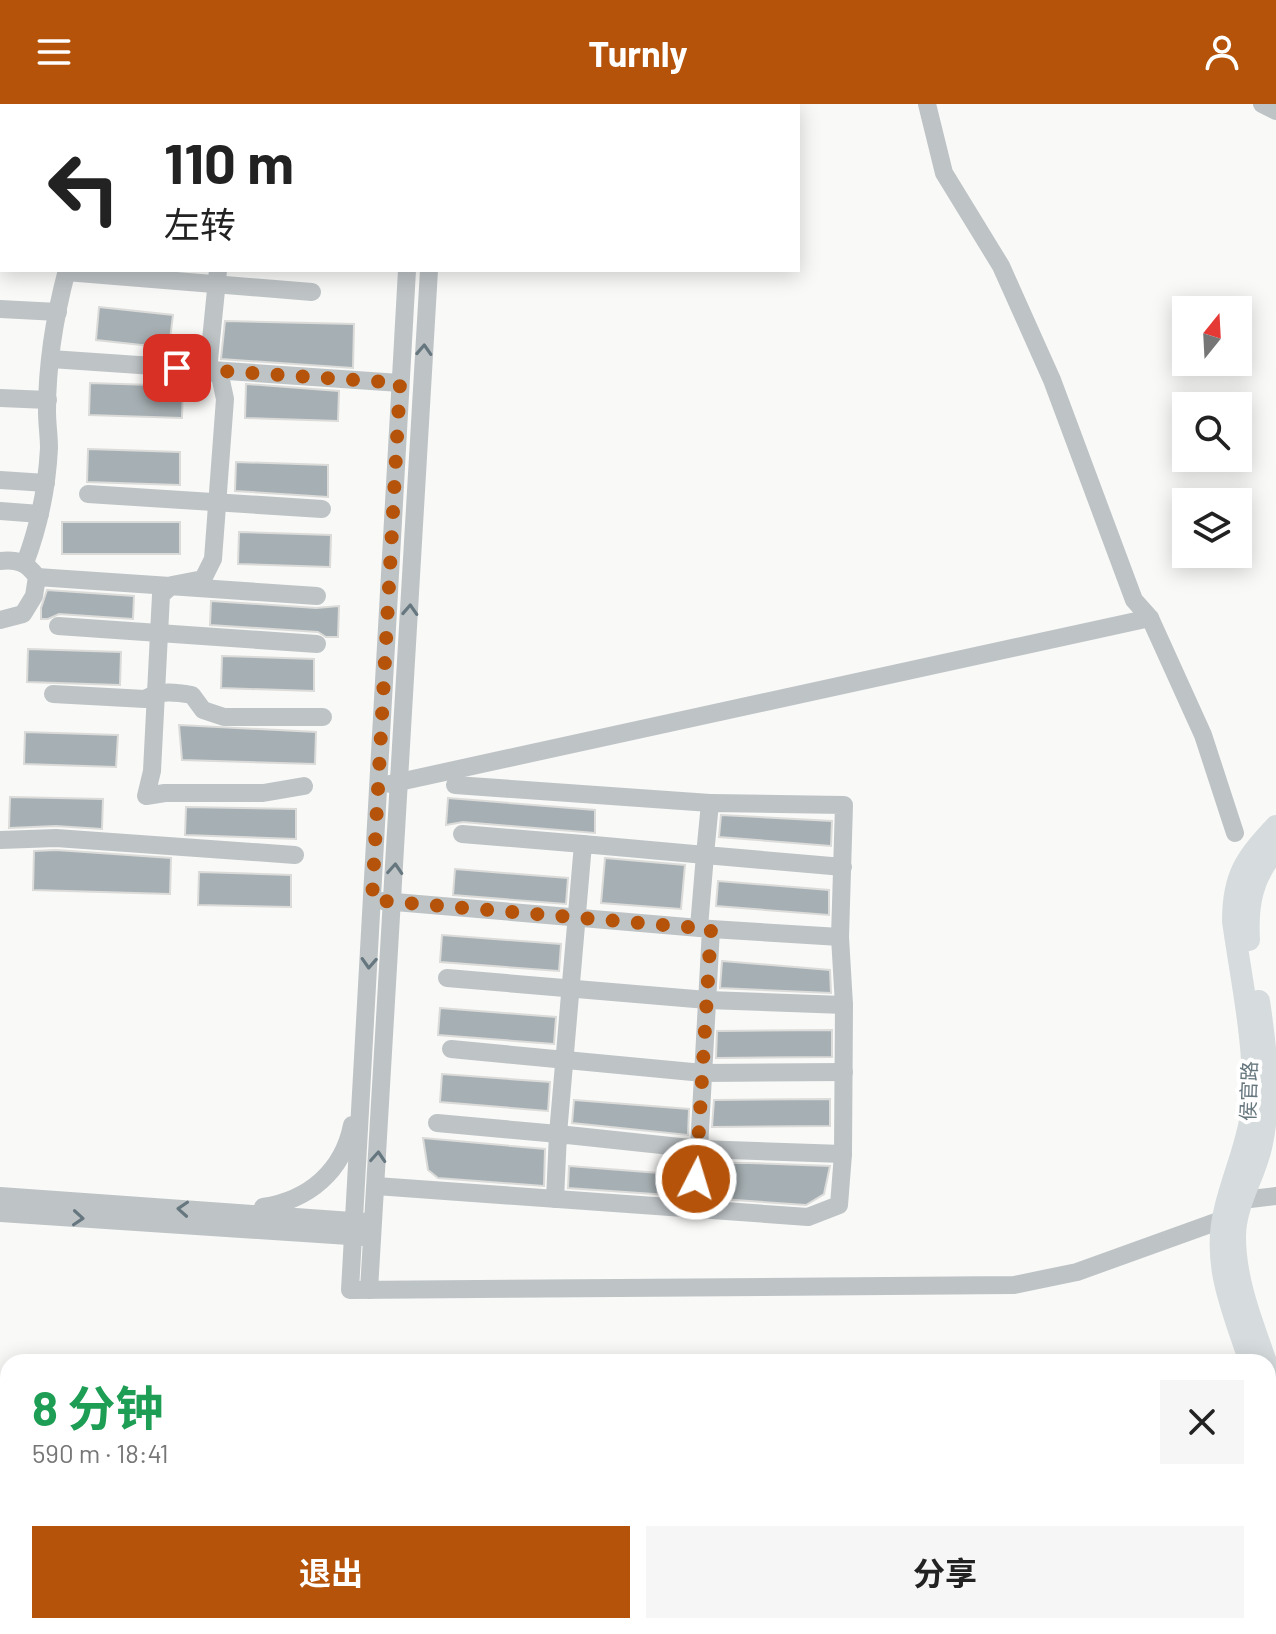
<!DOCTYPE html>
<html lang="zh">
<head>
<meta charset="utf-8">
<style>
	body { margin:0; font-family:Barlow,"Noto Sans SC",sans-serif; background:#f6f6f6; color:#222; height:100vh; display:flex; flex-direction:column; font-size:30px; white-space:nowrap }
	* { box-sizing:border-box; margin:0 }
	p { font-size:26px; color:#767676 }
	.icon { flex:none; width:44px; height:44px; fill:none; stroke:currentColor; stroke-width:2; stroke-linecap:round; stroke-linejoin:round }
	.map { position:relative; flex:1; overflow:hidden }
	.drawer { position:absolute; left:0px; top:1250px; width:1276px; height:280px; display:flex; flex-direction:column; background:#fff; border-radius:24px 24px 0 0; box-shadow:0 4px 20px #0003 }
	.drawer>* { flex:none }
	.banner { position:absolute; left:0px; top:0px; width:800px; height:168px; box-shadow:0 4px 20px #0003; background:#fff; color:#222; overflow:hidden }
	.needle { width:52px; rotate:18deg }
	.buttons { position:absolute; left:1172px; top:192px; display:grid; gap:16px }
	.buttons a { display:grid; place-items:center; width:80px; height:80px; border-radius:0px; background:#fff; box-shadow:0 4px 20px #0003; font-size:40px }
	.pin { position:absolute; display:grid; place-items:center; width:68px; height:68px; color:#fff; margin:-34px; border-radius:16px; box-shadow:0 4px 12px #0006 }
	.me { position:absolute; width:88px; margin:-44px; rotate:5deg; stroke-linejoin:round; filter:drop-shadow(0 0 6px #0008) }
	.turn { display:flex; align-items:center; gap:28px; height:168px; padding:0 32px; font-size:36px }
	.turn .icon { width:104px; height:104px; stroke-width:2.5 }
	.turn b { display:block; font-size:56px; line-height:68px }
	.round { display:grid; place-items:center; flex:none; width:84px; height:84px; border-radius:0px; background:#f6f6f6 }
	.summary { display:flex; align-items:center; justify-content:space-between; height:136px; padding:0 32px }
	h1 { font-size:48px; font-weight:700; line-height:60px; color:#1e9e55 }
	.primary-button { display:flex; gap:16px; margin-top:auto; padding:16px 32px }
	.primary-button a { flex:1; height:92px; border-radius:0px; background:#b45309; color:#fff; font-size:32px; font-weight:700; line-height:92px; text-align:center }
	.primary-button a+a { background:#f6f6f6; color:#222 }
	header { display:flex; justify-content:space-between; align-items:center; height:104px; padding:0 32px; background:#b45309; color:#fff; font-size:36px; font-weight:700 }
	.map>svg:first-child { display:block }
	.green { fill:#daddd6 }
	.water { fill:#b8c4c7 }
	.building { fill:#a6afb3; stroke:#dbdbd9; stroke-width:2 }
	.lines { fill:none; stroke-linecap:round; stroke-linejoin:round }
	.minor { stroke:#bec3c6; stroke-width:18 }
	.major { stroke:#d6dbdd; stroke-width:22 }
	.oneway { stroke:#66777f }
	.route { stroke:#b45309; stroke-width:14; stroke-dasharray:0 25.2 }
	.labels { text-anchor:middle; stroke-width:8; stroke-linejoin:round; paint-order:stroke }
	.street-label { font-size:20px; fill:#66777f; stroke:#fff }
</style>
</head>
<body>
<header><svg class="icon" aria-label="menu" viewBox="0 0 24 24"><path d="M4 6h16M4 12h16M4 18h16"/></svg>Turnly<svg class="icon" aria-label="person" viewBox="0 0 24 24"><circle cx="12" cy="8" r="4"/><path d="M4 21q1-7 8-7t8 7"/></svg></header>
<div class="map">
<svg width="1276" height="1530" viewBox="0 0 1276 1530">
	<rect width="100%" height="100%" fill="#f9f9f7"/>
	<polygon class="green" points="243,1522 550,1522 555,1530 241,1530"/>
	<g class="water">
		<polygon points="8,1458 8,1522 16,1522 16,1530 0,1530 0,1459"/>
		<rect x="101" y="1522" width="69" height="8"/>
	</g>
	<g class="building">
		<polygon points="99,203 173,211 169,244 96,236"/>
		<polygon points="225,217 354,220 353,264 221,255"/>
		<polygon points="90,279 183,282 182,314 89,311"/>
		<polygon points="246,280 339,287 338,317 245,314"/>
		<polygon points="88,345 180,348 180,381 87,378"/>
		<polygon points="236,358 328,361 328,393 235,387"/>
		<rect x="62" y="418" width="118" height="32"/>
		<polygon points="239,428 331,431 330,463 238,460"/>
		<polygon points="47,486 134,492 133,515 59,510 48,515 41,515 41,504"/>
		<polygon points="211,497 316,504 339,502 338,533 326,533 318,528 210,521"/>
		<polygon points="28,545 121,548 120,581 27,578"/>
		<polygon points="222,552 314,555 314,587 221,584"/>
		<polygon points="179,621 316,628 315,660 182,656"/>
		<polygon points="25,628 118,631 116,663 24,660"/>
		<polygon points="10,693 103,695 102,725 56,722 9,724"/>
		<polygon points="448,694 595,706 595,729 463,718 446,721"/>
		<polygon points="186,703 296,705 296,735 185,731"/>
		<polygon points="721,711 832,717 831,742 719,733"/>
		<polygon points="56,746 171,754 170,790 33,786 34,747"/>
		<polygon points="605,754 685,761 681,805 601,799"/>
		<polygon points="455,765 568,774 566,800 453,791"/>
		<polygon points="199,768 291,771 291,803 198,801"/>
		<polygon points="718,777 829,786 829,811 716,802"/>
		<polygon points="442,831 561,840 559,867 440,858"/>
		<polygon points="722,857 830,866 831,889 720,884"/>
		<polygon points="440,904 556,913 554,940 438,931"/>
		<polygon points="832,926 832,953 716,954 717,927"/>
		<polygon points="442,970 550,978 548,1007 440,998"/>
		<polygon points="830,995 830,1022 712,1023 714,996"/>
		<polygon points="574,996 689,1005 688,1031 572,1019"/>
		<polygon points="423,1034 545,1045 544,1082 438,1074 428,1066"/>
		<polygon points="710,1059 748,1059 830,1062 824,1090 806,1101 707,1094"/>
		<polygon points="569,1062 685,1071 683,1092 568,1084"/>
	</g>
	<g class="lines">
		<g class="minor">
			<polyline points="60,0 70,2"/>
			<polyline points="327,0 328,2"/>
			<polyline points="927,0 944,69 1001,162 1052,276 1134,496 1150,514 1203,631 1235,729"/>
			<polyline points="1262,0 1276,7"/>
			<polyline points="146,2 146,0"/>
			<polyline points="208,2 208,0"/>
			<polyline points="416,2 416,0"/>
			<polyline points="438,2 438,0"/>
			<polyline points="0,75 2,75"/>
			<polyline points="0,112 2,112"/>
			<polyline points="218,166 208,266 220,272 225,295 213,455 203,475 172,481 161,491 152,667 146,692 165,689 263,689 304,682"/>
			<polyline points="407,166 350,1186 1014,1181 1077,1168 1213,1119 1223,1115 1242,1096 1276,1092"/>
			<polyline points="66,168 312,188"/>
			<polyline points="0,205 58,208"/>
			<polyline points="51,255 400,279"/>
			<polyline points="0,294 48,296"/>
			<polyline points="0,376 46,379"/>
			<polyline points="88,390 322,405"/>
			<polyline points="0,407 40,410"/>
			<path d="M0 457C18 455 27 459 37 473L34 492 23 510 0 516"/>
			<path d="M25 459C39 422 47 384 49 344 49 332 47 320 47 307 47 261 55 211 67 166"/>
			<polyline points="37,473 317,492"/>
			<polyline points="58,522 317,540"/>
			<path d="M53 590 145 595C160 586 175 588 192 591L203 606 224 613H323"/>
			<polyline points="390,680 1150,514"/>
			<polyline points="455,681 710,699"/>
			<polyline points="462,730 583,740"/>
			<polyline points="0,736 56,734 295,751"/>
			<polyline points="383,797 711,825 699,1045 558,1030 555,1095"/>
			<polyline points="711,825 840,833"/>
			<polyline points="447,874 707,896 844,901"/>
			<polyline points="451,945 703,969 844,968"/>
			<polyline points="437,1019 558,1030 583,740 705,751 699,823"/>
			<polyline points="376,1082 808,1113 839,1101 843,1050 844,901 840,833 844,701 710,699 705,751 843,763"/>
			<polyline points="0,1092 366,1118"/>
			<path d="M263 1103C309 1096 343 1067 352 1021"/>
			<polyline points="694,1105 699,1045 843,1050"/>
			<polyline points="0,1109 364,1133"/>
			<polyline points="369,1186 429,166"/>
		</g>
		<g class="major">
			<path d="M1249 836C1247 801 1252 772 1276 746"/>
			<path d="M1259 897C1266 945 1272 991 1262 1039 1256 1071 1235 1099 1235 1133 1235 1176 1252 1218 1266 1258"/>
			<path d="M1250 1258C1233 1207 1211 1159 1225 1105 1233 1071 1248 1039 1252 1005 1257 947 1241 875 1233 817 1233 771 1246 754 1276 722"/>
			<polyline points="1268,1263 1276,1285"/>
			<polyline points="1268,1309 1276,1332"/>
			<polyline points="1268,1517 1276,1487"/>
		</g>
	</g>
	<defs><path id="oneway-chevron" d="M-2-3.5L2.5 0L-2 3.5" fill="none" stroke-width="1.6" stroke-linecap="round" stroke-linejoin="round" transform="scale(2)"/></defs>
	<g class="oneway">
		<use href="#oneway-chevron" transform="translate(424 246) rotate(-87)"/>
		<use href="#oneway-chevron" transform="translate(410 506) rotate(-87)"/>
		<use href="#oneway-chevron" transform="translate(395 765) rotate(-86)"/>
		<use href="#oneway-chevron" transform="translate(369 859) rotate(93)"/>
		<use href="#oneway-chevron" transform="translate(378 1053) rotate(-86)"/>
		<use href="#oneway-chevron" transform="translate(183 1105) rotate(-176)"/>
		<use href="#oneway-chevron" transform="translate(78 1114) rotate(4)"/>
	</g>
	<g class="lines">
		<polyline class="route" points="177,264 400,279 372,796 711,825 696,1075"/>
	</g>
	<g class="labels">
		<g class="street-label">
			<text transform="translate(1249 987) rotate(-88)" y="7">侯官路</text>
		</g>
	</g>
</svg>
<div class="buttons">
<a><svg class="needle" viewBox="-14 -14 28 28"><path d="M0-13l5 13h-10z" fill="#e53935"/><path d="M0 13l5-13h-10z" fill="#767676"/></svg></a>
<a><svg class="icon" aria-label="search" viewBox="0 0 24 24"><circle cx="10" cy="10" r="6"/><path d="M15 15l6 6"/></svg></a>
<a><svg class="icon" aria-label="layers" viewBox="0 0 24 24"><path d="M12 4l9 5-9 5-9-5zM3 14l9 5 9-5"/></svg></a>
</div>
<div class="pin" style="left:177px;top:264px;background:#d93025"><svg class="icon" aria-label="arrive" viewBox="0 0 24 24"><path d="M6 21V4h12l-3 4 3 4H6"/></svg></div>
<svg class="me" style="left:696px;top:1075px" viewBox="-20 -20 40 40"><circle r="17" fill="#b45309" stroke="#fff" stroke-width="3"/><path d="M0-11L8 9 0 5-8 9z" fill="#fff"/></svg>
<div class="banner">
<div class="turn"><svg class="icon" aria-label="left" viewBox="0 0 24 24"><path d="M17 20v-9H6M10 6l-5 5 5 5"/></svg><div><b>110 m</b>左转</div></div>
</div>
<section class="drawer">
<div class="summary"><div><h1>8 分钟</h1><p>590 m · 18:41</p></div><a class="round"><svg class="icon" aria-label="close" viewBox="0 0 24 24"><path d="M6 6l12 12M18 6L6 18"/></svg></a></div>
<div class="primary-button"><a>退出</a><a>分享</a></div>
</section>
</div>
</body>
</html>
